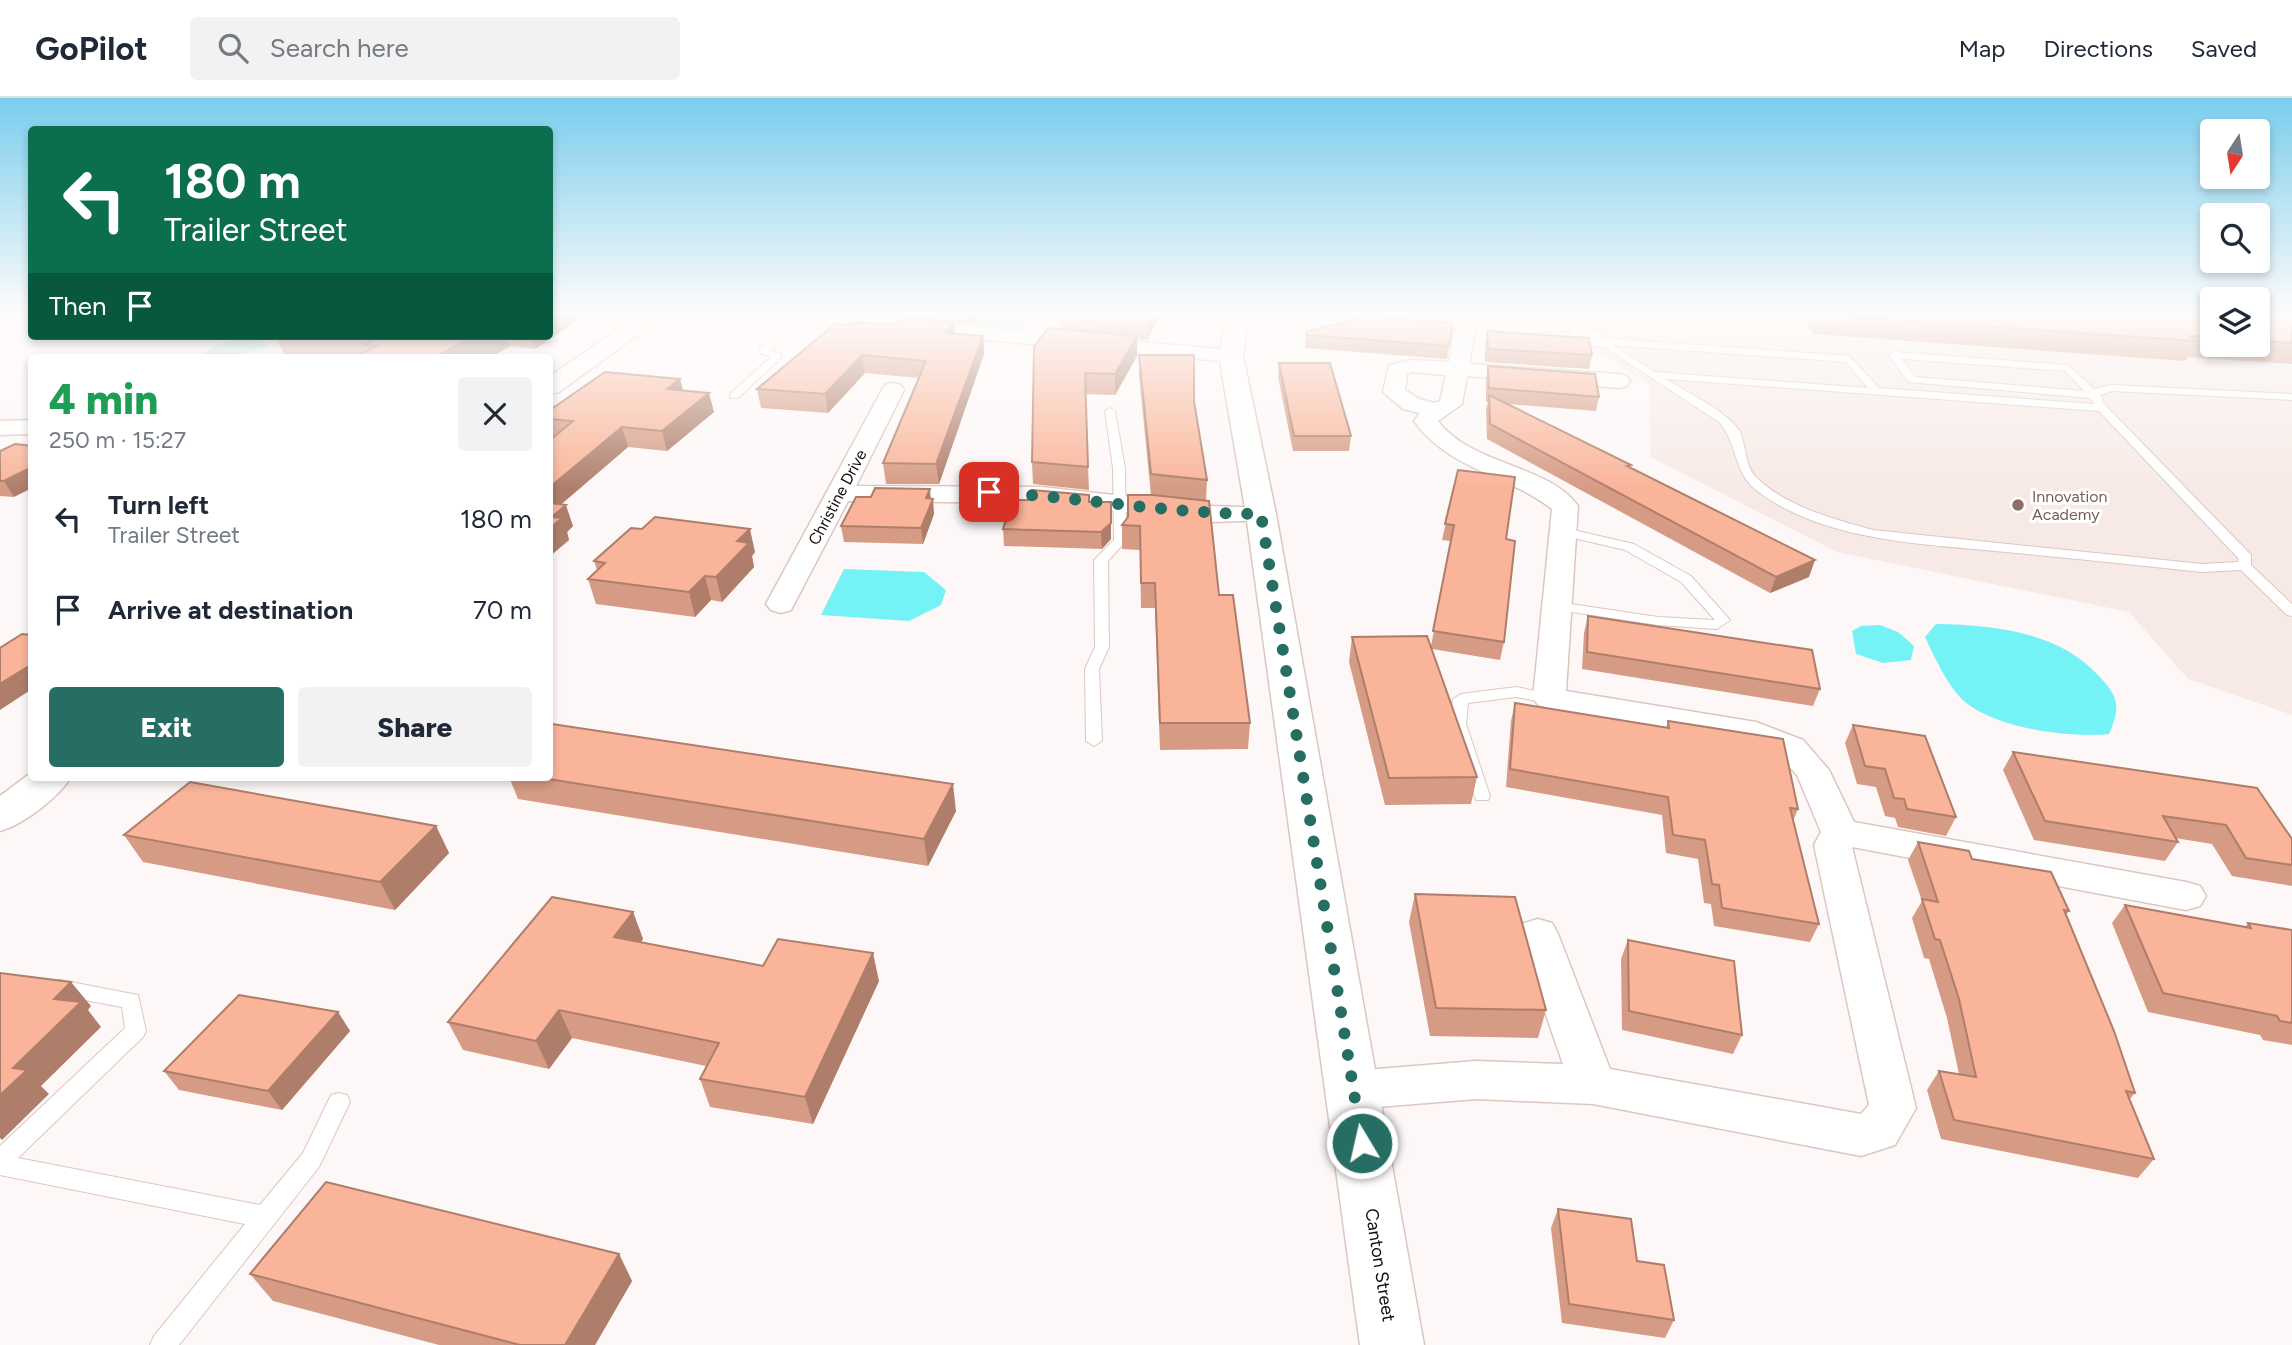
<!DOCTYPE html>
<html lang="en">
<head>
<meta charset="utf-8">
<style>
	body { margin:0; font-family:Figtree,sans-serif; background:#f2f2f3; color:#1f2937; height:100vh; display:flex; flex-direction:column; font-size:26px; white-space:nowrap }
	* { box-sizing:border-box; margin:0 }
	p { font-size:23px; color:#747a83 }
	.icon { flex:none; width:38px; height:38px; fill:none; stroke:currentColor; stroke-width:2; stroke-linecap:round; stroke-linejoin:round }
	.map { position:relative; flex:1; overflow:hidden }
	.panel { position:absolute; left:28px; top:256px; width:525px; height:427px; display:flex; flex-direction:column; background:#fff; border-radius:7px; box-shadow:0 4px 10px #0003 }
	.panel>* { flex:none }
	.guide { position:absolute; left:28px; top:28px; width:525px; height:214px; border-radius:7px; box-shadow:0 4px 10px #0003; background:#0b6e4f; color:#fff; overflow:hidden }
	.needle { width:46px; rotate:192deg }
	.controls { position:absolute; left:2200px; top:21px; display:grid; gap:14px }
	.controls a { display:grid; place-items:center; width:70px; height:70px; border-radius:7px; background:#fff; box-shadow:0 4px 10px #0003; font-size:35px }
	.pin { position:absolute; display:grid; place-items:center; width:60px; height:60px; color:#fff; margin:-30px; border-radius:14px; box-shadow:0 4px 10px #0006 }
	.me { position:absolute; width:77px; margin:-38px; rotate:351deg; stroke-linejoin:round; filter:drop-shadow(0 0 5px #0008) }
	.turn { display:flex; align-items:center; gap:24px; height:147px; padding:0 21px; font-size:32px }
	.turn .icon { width:91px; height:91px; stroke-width:2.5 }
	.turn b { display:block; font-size:49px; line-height:60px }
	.then { display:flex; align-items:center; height:66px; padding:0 21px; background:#0003; gap:14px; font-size:26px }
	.round { display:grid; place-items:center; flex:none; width:74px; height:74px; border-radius:7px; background:#f2f2f3 }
	.head { display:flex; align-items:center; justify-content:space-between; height:119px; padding:0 21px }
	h1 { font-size:42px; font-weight:800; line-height:52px; color:#1e9e55 }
	.cta { display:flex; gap:14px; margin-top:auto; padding:14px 21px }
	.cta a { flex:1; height:80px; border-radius:7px; background:#266d63; color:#fff; font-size:28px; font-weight:800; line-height:80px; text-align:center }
	.cta a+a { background:#f2f2f3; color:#1f2937 }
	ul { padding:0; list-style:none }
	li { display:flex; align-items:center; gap:21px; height:91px; padding:0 21px }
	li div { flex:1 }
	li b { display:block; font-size:26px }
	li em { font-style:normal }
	header { display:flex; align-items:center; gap:42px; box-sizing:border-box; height:98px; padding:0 35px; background:#fff; border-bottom:2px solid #e0e1e3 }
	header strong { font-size:33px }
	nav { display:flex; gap:38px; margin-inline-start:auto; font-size:24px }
	.search { width:490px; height:63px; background:#f2f2f3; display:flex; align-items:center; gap:18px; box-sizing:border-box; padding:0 24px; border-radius:7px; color:#747a83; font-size:26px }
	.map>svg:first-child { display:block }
	.built { fill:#f7eae6 }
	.green { fill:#b2efd1 }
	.water { fill:#75f2f5 }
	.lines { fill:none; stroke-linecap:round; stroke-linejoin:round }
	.service-casing { stroke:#dcc7bf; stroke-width:2 }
	.minor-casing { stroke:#dcc7bf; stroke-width:3 }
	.tertiary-casing { stroke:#dcc7bf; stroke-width:3 }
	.primary-casing { stroke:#dcc7bf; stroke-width:3 }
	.service { fill:#fff; fill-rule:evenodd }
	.minor { fill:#fff; fill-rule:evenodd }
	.tertiary { fill:#fff; fill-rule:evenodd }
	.primary { fill:#fff; fill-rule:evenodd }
	.wall { fill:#d69b84 }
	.shaded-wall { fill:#ae7e6b }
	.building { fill:#f9b499; stroke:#ae7e6b; stroke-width:2 }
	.route { stroke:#266d63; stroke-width:12; stroke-dasharray:0 21.6 }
	.education-dot { fill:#8d6e63; stroke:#fff; stroke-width:2.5 }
	.labels { text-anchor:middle; stroke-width:6; stroke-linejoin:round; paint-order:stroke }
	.far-education-label { font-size:16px; fill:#785e54; stroke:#fff; text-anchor:start }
	.far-street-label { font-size:16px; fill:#130c09; stroke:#fff }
	.street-label { font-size:18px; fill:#130c09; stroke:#fff }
</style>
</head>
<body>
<header>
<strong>GoPilot</strong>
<div class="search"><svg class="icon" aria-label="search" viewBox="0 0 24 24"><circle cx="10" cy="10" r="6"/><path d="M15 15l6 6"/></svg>Search here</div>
<nav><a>Map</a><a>Directions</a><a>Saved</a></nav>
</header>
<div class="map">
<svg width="2292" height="1247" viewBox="0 0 2292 1247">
	<rect width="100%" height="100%" fill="#fdf8f7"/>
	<polygon class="built" points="1542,217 2212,217 2212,247 2258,247 2292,217 2292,617 2188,581 2129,514 1837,454 1650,359 1649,287"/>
	<g class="green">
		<path d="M988 217H1043C1019 242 944 227 911 225L935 221 983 222Z"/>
		<polygon points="246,238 262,238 259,241 268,248 239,257 200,257 218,246"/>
	</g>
	<g class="water">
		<polygon points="844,471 924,474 946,492 941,507 909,523 821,517"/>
		<path d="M1936 526C1991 527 2056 533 2096 575 2118 598 2122 606 2109 636 2070 640 2002 631 1969 607 1950 594 1935 560 1925 539Z"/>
		<polygon points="1880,527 1898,534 1914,548 1911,562 1883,565 1856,556 1852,533 1861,528"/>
	</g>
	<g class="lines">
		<defs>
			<g id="service">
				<polygon points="1053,217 1063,217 1040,243 1034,243 1034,239"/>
				<polygon points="802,218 810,220 770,252 781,256 781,260 738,300 730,300 730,296 771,259 760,255 760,251"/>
				<path d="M1603 240 1849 258 1879 290 2094 306 2090 300 1908 284 1889 257 1894 254 2068 267 2094 291 2112 287 2292 296V302L2112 293 2100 297 2106 308 2251 457V467L2292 506V518L2287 517 2241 472 2202 474C2137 467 2071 460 2006 454 1927 446 1822 444 1756 392 1733 374 1738 345 1719 324L1595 243ZM1612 247 1846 264 1868 290 1655 274ZM1902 261 2065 273 2084 293 1915 279ZM1666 281 2099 313 2239 461 2238 464 2202 466 1873 432C1834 421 1786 409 1756 379 1744 367 1747 349 1740 334 1729 314 1686 294 1666 281Z"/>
				<polygon points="1110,310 1115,313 1125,370 1126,443 1108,463 1109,549 1099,571 1102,643 1094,648 1086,643 1085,571 1095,549 1094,462 1114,442 1113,370 1105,313"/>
				<polygon points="1565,430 1634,446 1691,478 1730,522 1717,531 1658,527 1552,511 1550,508 1557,504 1658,519 1715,522 1681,484 1625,452 1561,437 1561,431"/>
				<polygon points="1516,589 1554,597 1557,600 1549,605 1516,599 1468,605 1466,626 1490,698 1488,702 1476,702 1450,626 1453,601 1461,596"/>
				<polygon points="60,882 138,897 146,933 143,939 18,1060 260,1107 303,1055 331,997 339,995 347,997 350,1004 319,1069 179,1247 150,1247 154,1238 245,1126 0,1077 0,1048 125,930 122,909 53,896 50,890 53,884"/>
			</g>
			<g id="minor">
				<polygon points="766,217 841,217 1231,252 1238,254 1241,258 1238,262 1231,264 776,223"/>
				<path d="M1291 217C1327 217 1366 213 1401 222L1404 226 1401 230 1394 232 1301 223Z"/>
				<polygon points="1550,217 1573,217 1610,243 1607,247 1600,249 1539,243 1536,239 1539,235 1574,235"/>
				<path d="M1465 227 1472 229 1475 233 1469 266 1619 276 1627 278 1630 283 1627 288 1619 290 1467 278 1462 306 1438 323C1470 367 1550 367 1578 408L1566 593 1756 624 1803 642 1829 672 1854 724 2186 784 2200 788 2206 798 2200 808 2186 812 1852 749 1916 1010 1895 1047 1861 1058 1593 1006 1476 1001 1353 1011 1337 1006 1330 992 1337 978 1353 973 1476 963 1563 966 1518 836 1524 825 1538 821 1552 825 1558 836 1610 971 1861 1016 1869 1007 1814 747 1821 734 1797 677 1779 658 1748 643 1549 610 1538 607 1533 600 1552 411C1507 376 1449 372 1414 323L1420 315 1403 311 1383 294 1389 267 1412 262 1449 264 1455 233 1458 229ZM1412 274 1446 277 1440 303 1435 305 1419 301 1405 292 1407 276Z"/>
				<polygon points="893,285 901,287 904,292 856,388 1042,389 1213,408 1270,410 1274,416 1270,422 1213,424 1042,405 848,403 791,512 781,515 771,512 766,506 882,292 885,287"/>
				<polygon points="32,322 32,336 0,337 0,323"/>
			</g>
			<polygon id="tertiary" points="1226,217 1248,217 1243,258 1276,416 1424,1247 1360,1247 1246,416 1219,258"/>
			<g id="primary">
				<polygon points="639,217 665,217 559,294 550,296 550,278"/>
				<path d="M32 674V679H71C59 699 23 727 0 733V698Z"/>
			</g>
		</defs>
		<use href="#service" class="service-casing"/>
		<use href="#minor" class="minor-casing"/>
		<use href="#tertiary" class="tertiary-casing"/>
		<use href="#primary" class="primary-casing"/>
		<use href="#service" class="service"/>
		<use href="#minor" class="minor"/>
		<use href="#tertiary" class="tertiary"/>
		<use href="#primary" class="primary"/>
	</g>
	<g class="wall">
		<polygon points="919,217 979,217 971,226 954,225 955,236 983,238 984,256 939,386 886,386 883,365 919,280 865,275 828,315 761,310 757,291 849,227 893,227 920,221"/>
		<polygon points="1398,217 1468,217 1467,223"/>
		<polygon points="1802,217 2212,217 2212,247 2258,247 2258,217 2292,217 2292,266 2188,259 2185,263 1813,236"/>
		<polygon points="1060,221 1158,222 1147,242 1137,241 1137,258 1115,297 1085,296 1089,392 1033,386 1032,364 1060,231"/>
		<polygon points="1453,225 1447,261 1305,250 1306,234"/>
		<polygon points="1487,233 1592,257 1589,271 1485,264 1485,246"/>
		<polygon points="276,238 550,238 535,251 510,248 491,259 314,259 284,256"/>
		<polygon points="1139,257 1194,303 1207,382 1206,402 1219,497 1250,625 1248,651 1160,652 1155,510 1141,510 1140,452 1122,451 1122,427 1151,397 1139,277"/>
		<polygon points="1279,265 1351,338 1349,353 1293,353 1278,279"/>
		<polygon points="1488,268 1599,299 1596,313 1508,306 1631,367 1630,370 1809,479 1770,495 1487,341 1486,311 1488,304 1486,304 1486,282"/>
		<polygon points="680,281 683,292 714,314 667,353 628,349 561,406 573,428 567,434 569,442 550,458 551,340 550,340 550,312"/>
		<polygon points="0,353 14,399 0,398"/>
		<polygon points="1458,372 1506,441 1504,544 1500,562 1432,551 1477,679 1471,706 1385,707 1349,564 1352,539 1431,548 1451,443 1442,442"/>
		<polygon points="931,400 934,416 923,446 844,444 841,428"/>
		<polygon points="1089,404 1111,404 1111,441 1102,451 1004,448 1003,431"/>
		<polygon points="755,454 752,458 754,469 722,504 711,502 695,519 596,506 588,481 597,472 594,463"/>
		<polygon points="1588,518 1820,591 1813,608 1582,571 1584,535"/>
		<polygon points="1515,605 1666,630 1668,623 1798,711 1793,723 1819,826 1810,844 1714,828 1711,806 1704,805 1698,761 1666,755 1662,717 1506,689 1511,623"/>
		<polygon points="1853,627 1956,719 1946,738 1898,729 1895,720 1885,718 1876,689 1857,686 1845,645"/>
		<polygon points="2013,654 2292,741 2292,788 2232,778 2212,746 2175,740 2178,744 2165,763 2034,742 2003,672"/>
		<polygon points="509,679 550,679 956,713 928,768 518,701"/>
		<polygon points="436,728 449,755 395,812 143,764 124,737"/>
		<polygon points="1918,744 1972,761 2069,813 2066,817 2135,995 2129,1002 2154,1061 2138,1080 1941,1041 1927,992 1939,973 1959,976 1947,920 1929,861 1924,860 1912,820 1922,803 1908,762"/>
		<polygon points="1415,796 1546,912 1538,940 1430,938 1409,824"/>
		<polygon points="2125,807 2245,829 2248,825 2292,832 2292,947 2263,942 2260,937 2148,914 2112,825"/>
		<polygon points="633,814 643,841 641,844 763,868 879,883 813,1026 710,1009 700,981 706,968 572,940 549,971 463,952 448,924"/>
		<polygon points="1628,842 1742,937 1733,956 1622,932 1621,861"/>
		<polygon points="338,914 350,933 282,1012 179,992 164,973"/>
		<polygon points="1558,1111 1674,1222 1665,1240 1562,1225 1551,1130"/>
		<polygon points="619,1156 632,1183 595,1247 439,1247 273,1203 250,1176"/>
	</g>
	<g class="shaded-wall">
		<polygon points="550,217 586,217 535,251 531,238 550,238"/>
		<polygon points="970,217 979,217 971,226"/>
		<polygon points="1153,217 1158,217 1158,222 1147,242 1147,228"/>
		<polygon points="954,224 956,242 944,235"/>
		<polygon points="473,238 507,238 510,248 491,259 435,259"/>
		<polygon points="983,238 984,256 939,386 936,366"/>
		<polygon points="1137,238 1137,258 1115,297 1115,276"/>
		<polygon points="862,257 865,275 828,315 825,296"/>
		<polygon points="680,281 685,300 667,291"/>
		<polygon points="709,295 714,314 667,353 662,333"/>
		<polygon points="622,329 628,349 550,416 550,389"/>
		<polygon points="32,369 32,390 14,399 4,383"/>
		<polygon points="930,391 931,404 933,401 934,416 923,446 921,430 926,400"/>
		<polygon points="566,407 573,428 567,434 569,442 550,458 550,430 552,419"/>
		<polygon points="1111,425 1111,441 1102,451 1101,434"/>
		<polygon points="750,431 755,454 752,458 754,469 722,504 716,479 737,443"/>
		<polygon points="1815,462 1809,479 1770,495 1776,479"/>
		<polygon points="705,478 711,502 695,519 689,494"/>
		<polygon points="32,566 32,591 0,612 0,586"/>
		<polygon points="953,686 956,713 928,768 924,741"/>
		<polygon points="436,728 449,755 395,812 380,784"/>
		<polygon points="633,814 643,841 625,867 614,839"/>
		<polygon points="873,855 879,883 813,1026 805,999"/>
		<polygon points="71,884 91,908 88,912 101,929 41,988 49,996 2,1042 0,1040 0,997 13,970 54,901"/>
		<polygon points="559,912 572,940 549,971 536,943"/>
		<polygon points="338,914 350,933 282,1012 268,993"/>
		<polygon points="619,1156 632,1183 595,1247 565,1247"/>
	</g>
	<g class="building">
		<polygon points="1063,217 1153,217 1147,228 1060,221"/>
		<polygon points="1825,217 2212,217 2212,239 2190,238 2196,243"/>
		<polygon points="2258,217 2292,217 2292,245 2258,243"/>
		<polygon points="1365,218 1453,225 1449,248 1306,237 1306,234"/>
		<polygon points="901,220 954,224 944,235 983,238 936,366 883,365 926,263 862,257 825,296 757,291 835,226 849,227 853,224 893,227"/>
		<polygon points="1048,230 1137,238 1115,276 1085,275 1088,369 1032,364 1034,249"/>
		<polygon points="1487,233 1589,240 1592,257 1488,251"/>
		<polygon points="350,238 473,238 435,259 355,259 377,248 364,247 374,242 363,241 365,240"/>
		<polygon points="1139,257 1194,257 1194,303 1207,382 1151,376"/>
		<polygon points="1279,265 1330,265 1351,338 1294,338"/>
		<polygon points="1488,268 1595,276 1599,299 1489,290"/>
		<polygon points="605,274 680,281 667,291 709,295 662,333 622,329 550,389 550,342 573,323 550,321 550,312"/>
		<polygon points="1489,297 1631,367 1627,368 1815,462 1776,479 1490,326"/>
		<polygon points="15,346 32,348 32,369 4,383 0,383 0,353"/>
		<polygon points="1458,372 1515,379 1506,441 1515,443 1504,544 1433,533 1454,427 1445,426"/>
		<polygon points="875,390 930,391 926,400 933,401 921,430 841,428 856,399 871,399"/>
		<polygon points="1032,392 1089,397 1089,404 1111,404 1111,425 1101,434 1003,431 1012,402 1031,402"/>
		<polygon points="1128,397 1153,397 1209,403 1219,497 1233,497 1250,625 1160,625 1155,485 1141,485 1140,428 1122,427 1128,419"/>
		<polygon points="550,405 566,407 552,419 562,420 550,430"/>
		<polygon points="655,419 750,431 737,443 749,445 716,479 705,478 689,494 588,481 605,465 594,463 631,430 642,431"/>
		<polygon points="1588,518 1812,552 1820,591 1587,554"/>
		<polygon points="22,536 32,537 32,566 0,586 0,550"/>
		<polygon points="1427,538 1477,679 1389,680 1352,539"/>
		<polygon points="1515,605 1669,630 1668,623 1783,641 1798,711 1790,710 1819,826 1722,810 1719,787 1712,786 1705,742 1673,737 1668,699 1510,671"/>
		<polygon points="552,626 953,686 924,741 536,679 550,679 550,629"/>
		<polygon points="1853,627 1925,638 1956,719 1907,711 1904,701 1894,700 1885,671 1865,668"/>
		<polygon points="2013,654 2257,690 2292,741 2292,767 2246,760 2226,727 2163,718 2178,744 2045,723"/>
		<polygon points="190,684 436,728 380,784 124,737"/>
		<polygon points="1918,744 1969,753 1972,761 2051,774 2069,813 2064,812 2114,933 2135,995 2126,993 2154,1061 1954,1022 1939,973 1976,979 1959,901 1940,842 1935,841 1922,801 1938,804"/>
		<polygon points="1415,796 1515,799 1546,912 1436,910"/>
		<polygon points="552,799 633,814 614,839 763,868 778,841 873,855 805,999 700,981 719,945 559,912 536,943 448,924"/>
		<polygon points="2125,807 2251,830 2248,825 2292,832 2292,925 2280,923 2277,918 2163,895"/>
		<polygon points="1628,842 1734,863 1742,937 1629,913"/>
		<polygon points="0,875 71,884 54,901 81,904 13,970 27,972 0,997"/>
		<polygon points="239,897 338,914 268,993 164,973"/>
		<polygon points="326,1084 619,1156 565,1247 520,1247 250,1176"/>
		<polygon points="1558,1111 1631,1121 1637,1163 1664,1167 1674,1222 1569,1206"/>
	</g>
	<linearGradient id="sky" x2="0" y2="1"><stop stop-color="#7acded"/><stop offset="0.55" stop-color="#fefcfb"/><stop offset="1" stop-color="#fefcfb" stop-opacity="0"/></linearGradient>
	<rect width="2292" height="392" fill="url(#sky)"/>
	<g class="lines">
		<path class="route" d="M989 394C1080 399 1170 416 1261 416L1362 1045"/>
	</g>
	<circle class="education-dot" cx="2018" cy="407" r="7"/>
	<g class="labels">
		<g class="far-education-label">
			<text x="2032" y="404">Innovation<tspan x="2032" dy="18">Academy</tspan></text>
		</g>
		<g class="far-street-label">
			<text transform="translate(837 399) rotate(-62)" y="6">Christine Drive</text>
		</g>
		<g class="street-label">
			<text transform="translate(1380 1167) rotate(81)" y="6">Canton Street</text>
		</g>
	</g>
</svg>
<div class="controls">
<a><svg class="needle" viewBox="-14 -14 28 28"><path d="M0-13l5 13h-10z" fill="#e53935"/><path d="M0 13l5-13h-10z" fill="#747a83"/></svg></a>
<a><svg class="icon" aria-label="search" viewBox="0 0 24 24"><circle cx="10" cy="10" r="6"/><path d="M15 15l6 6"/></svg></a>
<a><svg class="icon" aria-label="layers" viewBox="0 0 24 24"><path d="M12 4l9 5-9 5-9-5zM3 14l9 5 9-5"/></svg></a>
</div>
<div class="pin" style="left:989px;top:394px;background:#d93025"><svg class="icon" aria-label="arrive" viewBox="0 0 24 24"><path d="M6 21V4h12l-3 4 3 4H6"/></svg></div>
<svg class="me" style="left:1362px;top:1045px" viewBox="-20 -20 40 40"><circle r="17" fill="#266d63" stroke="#fff" stroke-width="3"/><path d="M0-11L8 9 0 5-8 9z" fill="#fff"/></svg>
<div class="guide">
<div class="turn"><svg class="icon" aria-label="left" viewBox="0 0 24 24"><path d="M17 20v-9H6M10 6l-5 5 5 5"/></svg><div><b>180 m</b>Trailer Street</div></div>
<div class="then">Then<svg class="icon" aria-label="arrive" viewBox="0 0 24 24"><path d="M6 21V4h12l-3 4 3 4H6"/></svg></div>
</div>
<section class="panel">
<div class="head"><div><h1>4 min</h1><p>250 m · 15:27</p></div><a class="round"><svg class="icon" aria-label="close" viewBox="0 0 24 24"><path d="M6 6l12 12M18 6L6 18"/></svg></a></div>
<ul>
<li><svg class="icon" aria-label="left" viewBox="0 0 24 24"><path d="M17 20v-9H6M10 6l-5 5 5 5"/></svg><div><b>Turn left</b><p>Trailer Street</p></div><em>180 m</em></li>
<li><svg class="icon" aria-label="arrive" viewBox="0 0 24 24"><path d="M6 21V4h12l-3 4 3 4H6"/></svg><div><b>Arrive at destination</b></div><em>70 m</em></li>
</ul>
<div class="cta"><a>Exit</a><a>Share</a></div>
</section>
</div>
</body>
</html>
